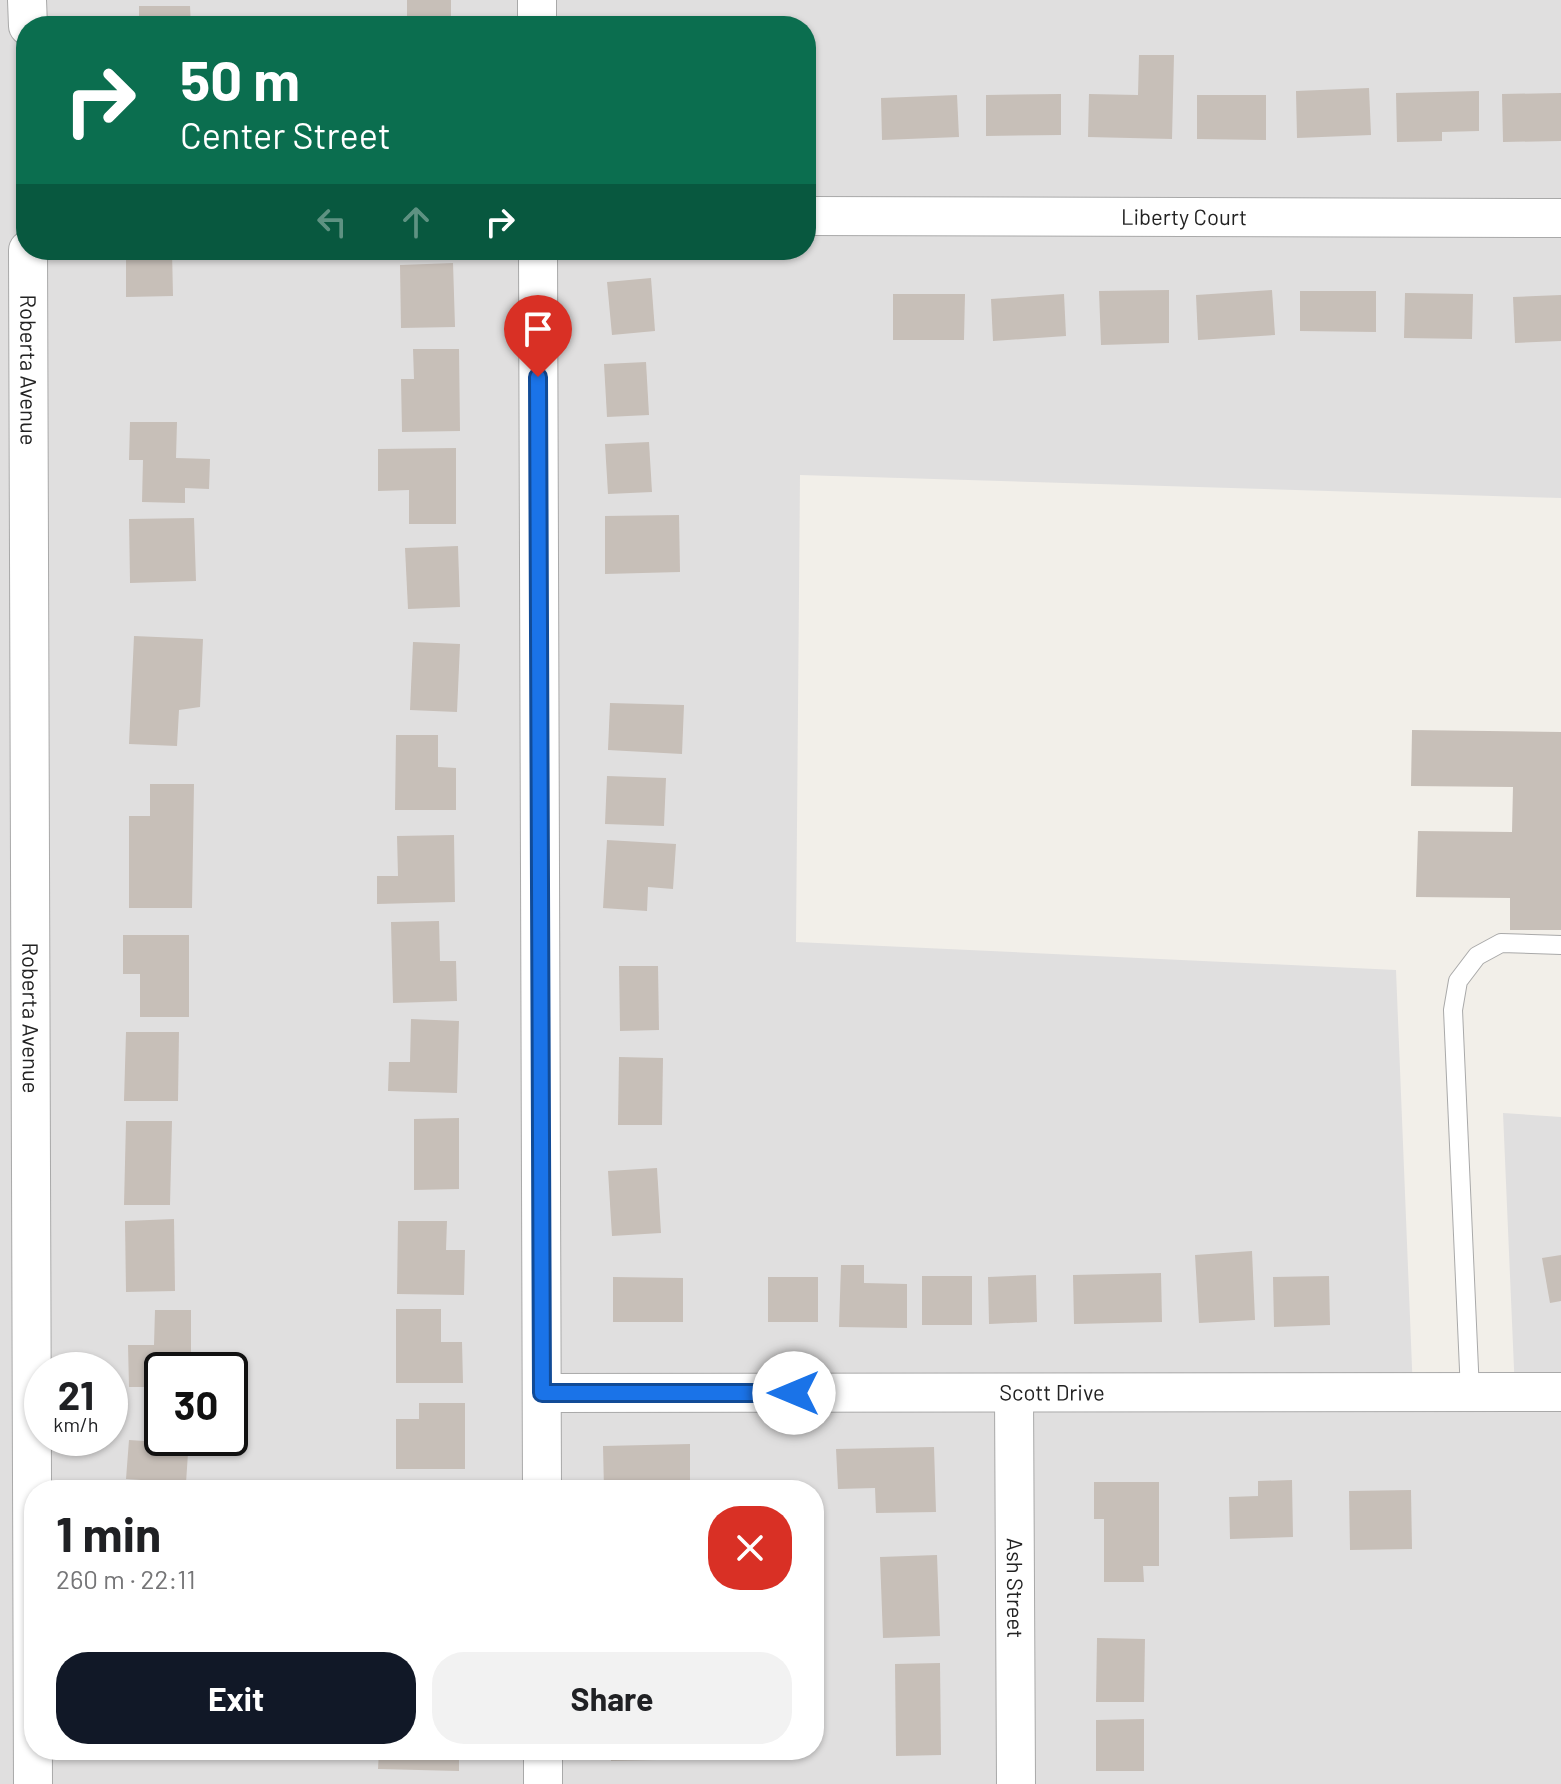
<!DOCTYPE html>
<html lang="en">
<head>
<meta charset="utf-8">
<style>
	body { margin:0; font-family:Barlow,sans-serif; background:#f2f2f2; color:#202124; height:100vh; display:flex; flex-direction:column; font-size:30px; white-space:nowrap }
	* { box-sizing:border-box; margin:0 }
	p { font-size:26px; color:#757577 }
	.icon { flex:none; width:44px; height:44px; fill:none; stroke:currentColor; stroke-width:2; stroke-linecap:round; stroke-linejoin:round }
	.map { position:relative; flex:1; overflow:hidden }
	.side { position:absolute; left:24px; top:1480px; width:800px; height:280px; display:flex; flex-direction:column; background:#fff; border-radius:32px; box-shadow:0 2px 6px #0004 }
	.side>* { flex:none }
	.hud { position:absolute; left:16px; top:16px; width:800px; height:244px; border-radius:32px; box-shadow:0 2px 6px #0004; background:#0b6e4f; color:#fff; overflow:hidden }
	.speed { position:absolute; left:24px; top:1352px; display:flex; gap:16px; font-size:40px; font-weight:700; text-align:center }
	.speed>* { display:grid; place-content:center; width:104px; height:104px; border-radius:50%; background:#fff; box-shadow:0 2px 6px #0004; line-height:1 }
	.speed small { font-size:20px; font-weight:400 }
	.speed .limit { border:4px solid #111; border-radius:12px; background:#fff; color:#111 }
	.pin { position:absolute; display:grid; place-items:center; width:68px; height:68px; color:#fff; margin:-82px -34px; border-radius:50% 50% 50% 0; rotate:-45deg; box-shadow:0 0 8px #0007 }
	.pin .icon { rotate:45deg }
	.me { position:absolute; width:88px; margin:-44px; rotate:270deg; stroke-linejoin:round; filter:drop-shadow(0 0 6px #0008) }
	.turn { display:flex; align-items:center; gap:28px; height:168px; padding:0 32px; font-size:36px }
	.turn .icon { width:104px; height:104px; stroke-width:2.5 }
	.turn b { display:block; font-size:56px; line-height:68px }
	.lanes { display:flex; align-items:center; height:76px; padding:0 32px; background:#0003; justify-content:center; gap:40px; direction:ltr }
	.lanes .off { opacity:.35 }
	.round { display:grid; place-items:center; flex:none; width:84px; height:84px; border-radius:32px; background:#f2f2f2 }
	.headline { display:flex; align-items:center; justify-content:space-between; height:136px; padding:0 32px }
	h1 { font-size:48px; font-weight:700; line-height:60px }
	.action { display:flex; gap:16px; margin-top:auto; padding:16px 32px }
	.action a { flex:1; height:92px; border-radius:32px; background:#111827; color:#fff; font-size:32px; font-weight:700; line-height:92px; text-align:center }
	.action a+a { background:#f2f2f2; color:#202124 }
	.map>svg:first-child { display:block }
	.residential { fill:#e0dfdf; fill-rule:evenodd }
	.building { fill:#c7bfb8 }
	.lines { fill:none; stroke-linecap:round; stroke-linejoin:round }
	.service-casing { stroke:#a9a9a9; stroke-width:20 }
	.minor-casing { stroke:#a9a9a9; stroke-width:40 }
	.service { stroke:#fff; stroke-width:18 }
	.minor { stroke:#fff; stroke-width:38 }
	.route-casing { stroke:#114b97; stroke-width:20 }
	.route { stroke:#1a73e8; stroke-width:14 }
	.labels { text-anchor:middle; stroke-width:7; stroke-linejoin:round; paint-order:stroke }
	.street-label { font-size:22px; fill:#222; stroke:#fff }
</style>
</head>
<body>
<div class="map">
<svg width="1561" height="1784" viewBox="0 0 1561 1784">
	<rect width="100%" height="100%" fill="#f2efe9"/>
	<path class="residential" d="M0 0H1561V498L800 475 796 942 1396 970 1413 1392H1515L1503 1113 1561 1117V1784H0ZM26 26H806V250H26ZM42 1370H110V1438H42ZM162 1370H230V1438H162ZM34 1490H814V1750H34Z"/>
	<g class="building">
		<rect x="407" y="0" width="44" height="26"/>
		<polygon points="139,6 190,6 191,26 139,26"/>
		<polygon points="1139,55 1174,55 1172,139 1088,137 1089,94 1138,95"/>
		<polygon points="1369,88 1371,135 1297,138 1296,91"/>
		<polygon points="1479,91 1479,131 1442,132 1442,141 1397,142 1396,93"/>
		<polygon points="1561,93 1561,141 1503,142 1502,94"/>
		<polygon points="1061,94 1061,135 986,136 986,95"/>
		<polygon points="957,95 959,137 882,140 881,98"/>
		<polygon points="1197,95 1266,95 1266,140 1197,139"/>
		<polygon points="126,250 172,250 173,296 126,297"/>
		<polygon points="453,263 455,327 401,328 400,265"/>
		<polygon points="651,278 655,331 612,335 607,282"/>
		<polygon points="1169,290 1169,343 1101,345 1099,291"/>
		<polygon points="1272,290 1275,335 1198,340 1196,295"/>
		<polygon points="1300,291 1376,291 1376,332 1300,331"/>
		<polygon points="1405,293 1473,294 1472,339 1404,338"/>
		<polygon points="893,294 965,294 964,340 893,340"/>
		<polygon points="1064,294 1066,336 993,341 991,299"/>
		<polygon points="1561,295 1561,341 1515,343 1513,297"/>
		<polygon points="413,349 459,349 460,431 402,432 401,379 414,379"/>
		<polygon points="646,362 649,415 607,417 604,364"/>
		<polygon points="130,422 177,422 176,458 210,459 209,489 185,488 185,503 142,502 143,460 129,460"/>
		<polygon points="649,442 652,492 608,494 605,444"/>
		<polygon points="456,448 456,524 409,524 409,490 378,491 378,449"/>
		<polygon points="679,515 680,572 605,574 605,516"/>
		<polygon points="194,518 196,581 130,583 129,519"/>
		<polygon points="458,546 460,607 408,609 405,548"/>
		<polygon points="134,636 203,639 200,707 179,710 177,746 129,744"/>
		<polygon points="413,642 460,644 457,712 410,710"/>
		<polygon points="610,703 684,705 682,754 608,750"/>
		<polygon points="1412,730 1561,732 1561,930 1510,930 1510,898 1416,897 1418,831 1512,832 1513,787 1411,786"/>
		<polygon points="396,735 438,735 438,767 456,768 456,810 395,810"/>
		<polygon points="607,776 666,778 664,826 605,824"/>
		<polygon points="150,784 194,784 192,908 129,908 129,816 150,816"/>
		<polygon points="454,835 455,902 377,904 377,876 398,876 397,836"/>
		<polygon points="607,840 676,844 673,889 648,887 647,911 603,908"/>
		<polygon points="439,921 440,961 456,961 457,1001 393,1003 391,922"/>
		<polygon points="123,935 189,935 189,1017 140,1017 140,974 123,974"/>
		<polygon points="619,966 658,966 659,1030 620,1031"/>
		<polygon points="411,1019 459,1021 457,1093 388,1091 389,1062 410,1062"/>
		<polygon points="126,1032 179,1032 178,1101 124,1101"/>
		<polygon points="619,1057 663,1058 662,1125 618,1125"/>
		<polygon points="459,1118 459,1189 414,1190 414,1119"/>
		<polygon points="126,1121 172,1121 170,1205 124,1205"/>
		<polygon points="657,1168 661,1233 612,1236 608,1171"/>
		<polygon points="174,1219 175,1291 126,1292 125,1221"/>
		<polygon points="398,1221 447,1221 446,1250 465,1250 464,1295 397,1294"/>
		<polygon points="1252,1251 1255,1320 1199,1323 1195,1255"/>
		<polygon points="1561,1255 1561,1301 1550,1303 1542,1258"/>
		<polygon points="841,1265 864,1265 864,1283 907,1284 907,1328 839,1327"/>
		<polygon points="1161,1273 1162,1322 1074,1324 1073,1275"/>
		<polygon points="1036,1275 1037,1322 989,1324 988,1277"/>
		<rect x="922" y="1276" width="50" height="49"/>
		<polygon points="1329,1276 1330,1325 1274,1327 1273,1277"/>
		<polygon points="613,1277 683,1278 683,1322 613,1322"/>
		<rect x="768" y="1277" width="50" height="45"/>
		<polygon points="396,1309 441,1309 441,1342 462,1342 463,1383 396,1383"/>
		<polygon points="155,1310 191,1310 191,1370 162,1370 162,1387 129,1387 128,1345 154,1345"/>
		<polygon points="147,1401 162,1402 162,1438 189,1438 186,1483 126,1479 129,1440 144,1441"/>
		<polygon points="419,1403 465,1403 465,1469 396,1469 396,1419 419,1419"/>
		<polygon points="690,1444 690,1489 604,1490 603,1446"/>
		<polygon points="934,1447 936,1512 876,1513 875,1488 838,1489 836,1449"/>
		<polygon points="1292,1480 1293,1537 1230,1539 1229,1497 1258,1496 1258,1481"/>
		<polygon points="1094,1482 1159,1482 1159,1566 1143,1566 1144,1582 1104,1582 1104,1519 1094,1519"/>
		<polygon points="1411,1490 1412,1549 1350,1550 1349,1491"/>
		<polygon points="937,1555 940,1636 883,1638 880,1557"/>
		<polygon points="1097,1638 1145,1639 1144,1702 1096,1702"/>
		<polygon points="940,1663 941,1755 896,1756 895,1664"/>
		<polygon points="1144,1719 1144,1771 1096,1771 1096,1720"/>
		<polygon points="379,1750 459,1750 459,1771 378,1769"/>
		<polygon points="611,1750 656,1750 657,1760 611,1761"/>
	</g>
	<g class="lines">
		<defs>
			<polyline id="service" points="1470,1392 1453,1010 1458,981 1477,956 1501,943 1561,945"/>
			<g id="minor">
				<polyline points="27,0 28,26"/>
				<polyline points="537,0 537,26"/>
				<path id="s1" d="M806 216 1561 218"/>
				<path id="s2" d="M28 250 33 1784"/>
				<polyline points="538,250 542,1490"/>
				<path id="s3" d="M542 1393 1561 1392"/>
				<path id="s4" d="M1014 1394 1016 1784"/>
				<polyline points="543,1750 543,1784"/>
			</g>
		</defs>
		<use href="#service" class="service-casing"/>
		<use href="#minor" class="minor-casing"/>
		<use href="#service" class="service"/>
		<use href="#minor" class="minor"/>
	</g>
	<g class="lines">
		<defs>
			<polyline id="route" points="538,377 542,1393 794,1393"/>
		</defs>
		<use href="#route" class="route-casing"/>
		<use href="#route" class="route"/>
	</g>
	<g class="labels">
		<g class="street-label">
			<text dy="8" stroke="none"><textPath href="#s1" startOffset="378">Liberty Court</textPath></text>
			<text dy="8" stroke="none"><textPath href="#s2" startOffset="120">Roberta Avenue</textPath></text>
			<text dy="8" stroke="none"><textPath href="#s2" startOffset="768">Roberta Avenue</textPath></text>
			<text dy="8" stroke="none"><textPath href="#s3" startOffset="510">Scott Drive</textPath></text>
			<text dy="8" stroke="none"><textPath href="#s4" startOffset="194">Ash Street</textPath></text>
		</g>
	</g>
</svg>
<div class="speed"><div>21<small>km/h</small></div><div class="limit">30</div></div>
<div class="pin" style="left:538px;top:377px;background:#d93025"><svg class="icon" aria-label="arrive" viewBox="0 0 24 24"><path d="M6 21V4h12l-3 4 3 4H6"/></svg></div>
<svg class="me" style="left:794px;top:1393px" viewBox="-20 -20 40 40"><circle r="19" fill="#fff"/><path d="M0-13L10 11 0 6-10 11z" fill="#1a73e8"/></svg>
<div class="hud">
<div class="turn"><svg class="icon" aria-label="right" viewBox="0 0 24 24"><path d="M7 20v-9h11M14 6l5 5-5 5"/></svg><div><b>50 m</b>Center Street</div></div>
<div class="lanes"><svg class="icon off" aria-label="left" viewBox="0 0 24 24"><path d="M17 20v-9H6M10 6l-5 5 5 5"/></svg><svg class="icon off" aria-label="ahead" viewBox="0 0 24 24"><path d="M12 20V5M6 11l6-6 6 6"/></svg><svg class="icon" aria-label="right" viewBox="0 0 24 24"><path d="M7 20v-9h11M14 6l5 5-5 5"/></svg></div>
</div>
<section class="side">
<div class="headline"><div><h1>1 min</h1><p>260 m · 22:11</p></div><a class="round" style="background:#d93025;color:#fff"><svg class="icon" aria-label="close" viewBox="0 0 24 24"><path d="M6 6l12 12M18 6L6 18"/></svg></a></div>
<div class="action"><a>Exit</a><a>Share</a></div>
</section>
</div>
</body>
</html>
